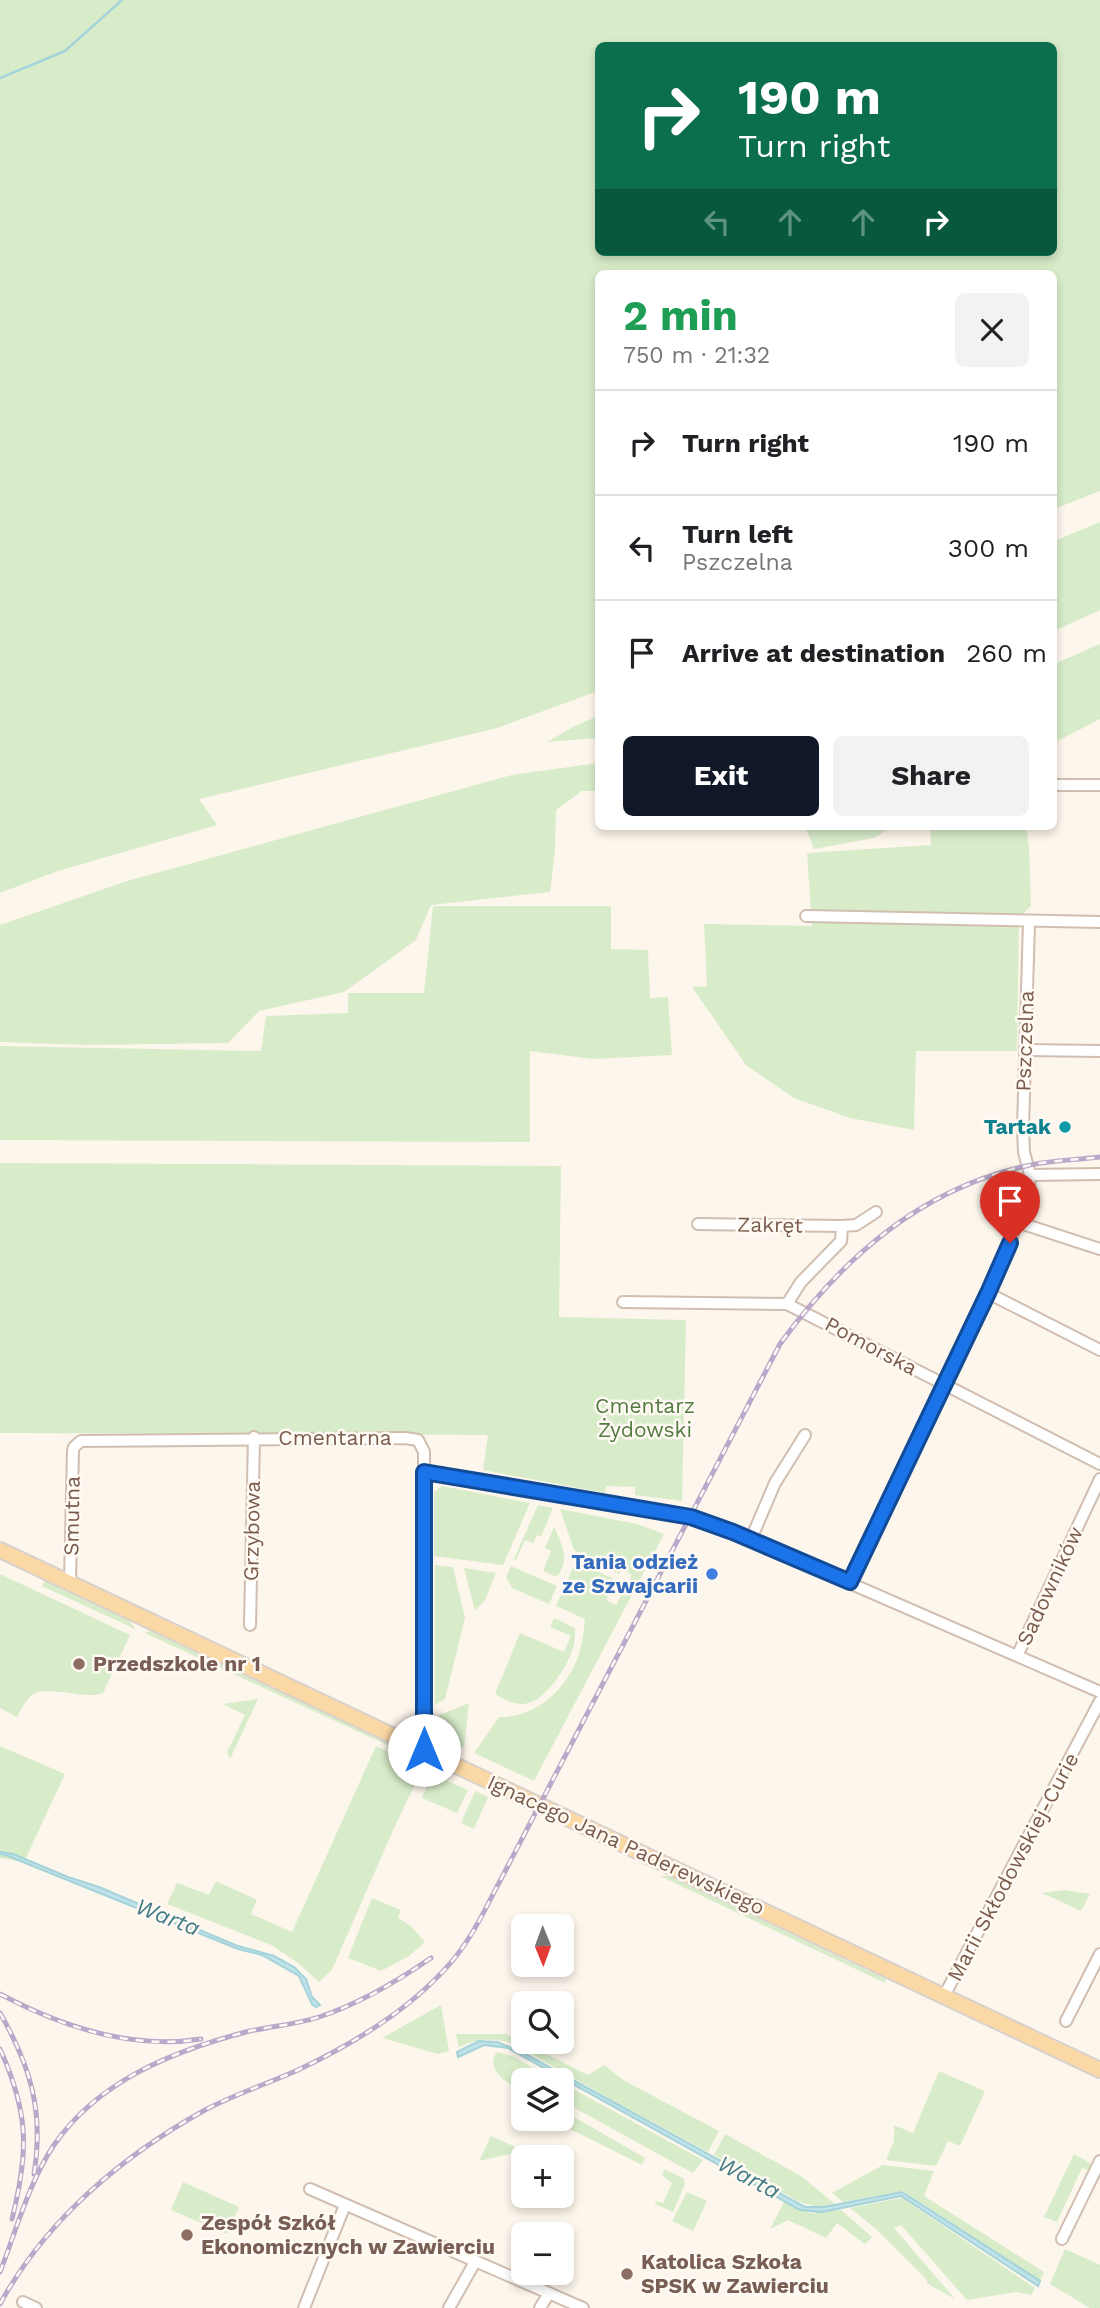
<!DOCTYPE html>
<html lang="en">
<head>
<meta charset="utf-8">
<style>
	body { margin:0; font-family:"Work Sans",sans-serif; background:#f2f2f2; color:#202124; height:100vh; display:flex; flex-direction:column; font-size:26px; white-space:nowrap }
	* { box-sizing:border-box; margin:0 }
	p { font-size:23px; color:#757577 }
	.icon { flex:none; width:38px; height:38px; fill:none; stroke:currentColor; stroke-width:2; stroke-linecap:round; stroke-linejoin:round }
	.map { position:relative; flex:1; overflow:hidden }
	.side { position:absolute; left:595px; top:270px; width:462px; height:560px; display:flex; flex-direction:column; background:#fff; border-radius:10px; box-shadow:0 4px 10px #0003 }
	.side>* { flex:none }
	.banner { position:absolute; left:595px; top:42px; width:462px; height:214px; border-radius:10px; box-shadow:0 4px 10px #0003; background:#0b6e4f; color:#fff; overflow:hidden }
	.needle { width:46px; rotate:179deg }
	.buttons { position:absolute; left:511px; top:1914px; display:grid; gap:14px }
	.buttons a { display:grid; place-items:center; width:63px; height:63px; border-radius:10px; background:#fff; box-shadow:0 4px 10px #0003; font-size:35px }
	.pin { position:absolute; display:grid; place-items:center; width:60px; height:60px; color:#fff; margin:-72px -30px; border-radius:50% 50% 50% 0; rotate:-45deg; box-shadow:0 0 7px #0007 }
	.pin .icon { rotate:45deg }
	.me { position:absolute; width:77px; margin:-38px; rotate:0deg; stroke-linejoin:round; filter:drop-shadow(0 0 5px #0008) }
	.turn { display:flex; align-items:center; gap:24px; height:147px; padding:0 28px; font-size:32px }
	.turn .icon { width:91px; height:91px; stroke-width:2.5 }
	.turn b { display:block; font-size:49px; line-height:60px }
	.lanes { display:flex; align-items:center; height:66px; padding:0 28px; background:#0003; justify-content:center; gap:35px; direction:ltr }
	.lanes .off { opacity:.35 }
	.round { display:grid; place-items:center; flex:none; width:74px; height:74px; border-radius:10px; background:#f2f2f2 }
	.summary { display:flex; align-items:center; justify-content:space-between; height:119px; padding:0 28px }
	h1 { font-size:42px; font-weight:700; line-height:52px; color:#1e9e55 }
	.button { display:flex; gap:14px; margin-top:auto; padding:14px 28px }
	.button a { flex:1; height:80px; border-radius:10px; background:#111827; color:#fff; font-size:28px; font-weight:700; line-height:80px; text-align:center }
	.button a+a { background:#f2f2f2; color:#202124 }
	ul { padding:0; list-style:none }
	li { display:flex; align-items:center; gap:21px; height:105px; padding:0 28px; border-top:2px solid #e0e0e0 }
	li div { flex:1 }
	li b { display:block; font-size:26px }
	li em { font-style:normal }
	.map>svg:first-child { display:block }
	.green { fill:#d8ecc9; fill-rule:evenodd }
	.water { fill:#bfe3e8; stroke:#a5d3da; stroke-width:2 }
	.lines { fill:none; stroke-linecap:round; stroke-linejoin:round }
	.stream { stroke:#a5d3da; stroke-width:2.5 }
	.minor-casing { stroke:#d1beb0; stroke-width:14 }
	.major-casing { stroke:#dad1cd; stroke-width:18 }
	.minor { stroke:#fff; stroke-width:10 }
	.major { stroke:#fbd9a5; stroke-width:14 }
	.rail-casing { stroke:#b9a8c9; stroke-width:5 }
	.rail { stroke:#fffaf3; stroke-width:2.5; stroke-dasharray:8; stroke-linecap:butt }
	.route-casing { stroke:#114b97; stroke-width:18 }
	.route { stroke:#1a73e8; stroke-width:12 }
	.culture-dot { fill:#0f9aa8; stroke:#fffaf3; stroke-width:2.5 }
	.shop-dot { fill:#3f7fe0; stroke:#fffaf3; stroke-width:2.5 }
	.education-dot { fill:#8d6e63; stroke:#fffaf3; stroke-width:2.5 }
	.labels { text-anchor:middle; stroke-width:5; stroke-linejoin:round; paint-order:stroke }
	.street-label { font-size:21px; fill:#7a5c4d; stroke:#fffaf3 }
	.culture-label { font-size:21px; font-weight:bold; fill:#0d838f; stroke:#fffaf3; text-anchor:end }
	.park-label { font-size:21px; fill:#537a41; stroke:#fffaf3 }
	.shop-label { font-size:21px; font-weight:bold; fill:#366cbe; stroke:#fffaf3; text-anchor:end }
	.education-label { font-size:21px; font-weight:bold; fill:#785e54; stroke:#fffaf3; text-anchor:start }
	.water-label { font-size:23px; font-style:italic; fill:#437c86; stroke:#fffaf3 }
</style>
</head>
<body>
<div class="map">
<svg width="1100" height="2308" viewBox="0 0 1100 2308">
	<rect width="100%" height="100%" fill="#fdf6ec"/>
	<g class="green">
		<path d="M0 0H1100V491L1054 509V273H598V691L497 728 199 799 217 825 58 871 0 893ZM598 46H1054V252H598Z"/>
		<polygon points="1100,522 1100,610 1054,631 1054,541"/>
		<polygon points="1100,644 1100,719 1054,743 1054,664"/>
		<polygon points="598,716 598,738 547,742 575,726"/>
		<polygon points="598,763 598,791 582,791 556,810 555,851 550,892 431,905 416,940 344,992 259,1011 228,1043 86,1045 0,1042 0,925 127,881 512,775"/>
		<polygon points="805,826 893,826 874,838 814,849"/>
		<polygon points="930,826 1026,826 1029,847 1031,906 1019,917 1017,1051 916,1051 914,1130 850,1118 794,1098 746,1065 692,987 707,986 704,924 812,926 807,853 931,845"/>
		<polygon points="433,906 611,906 611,949 648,950 650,998 668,997 672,1055 593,1059 530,1051 530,1142 0,1140 0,1046 261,1051 266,1016 348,1013 348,993 424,993"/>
		<polygon points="0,1163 561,1166 559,1317 686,1320 682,1501 635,1495 635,1487 606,1486 605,1493 483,1470 488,1435 0,1433"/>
		<polygon points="442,1486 530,1503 503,1565 434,1556 434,1492"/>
		<polygon points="538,1505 553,1508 541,1537 537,1535 533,1543 525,1540 516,1560 514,1559"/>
		<path d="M560 1509 637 1524 664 1534 534 1781 474 1753 499 1717C539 1718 572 1684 581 1647 583 1638 584 1628 585 1619L556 1606 576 1561 616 1580 606 1600 616 1605 632 1575 622 1569 619 1574 574 1550Z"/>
		<path d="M554 1527C562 1543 571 1563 556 1577L543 1571 551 1551 545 1548Z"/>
		<polygon points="435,1565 453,1567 465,1618 445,1699 435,1705"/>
		<polygon points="511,1566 557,1586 549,1604 512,1588 506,1577"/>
		<polygon points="464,1568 496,1573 485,1600 475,1611"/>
		<path d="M0 1574 130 1635 103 1693C83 1701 44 1682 30 1697 24 1703 21 1710 17 1717L0 1708Z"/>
		<path d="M45 1580C64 1588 129 1611 135 1629L42 1586Z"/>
		<path d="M554 1618 575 1628C575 1634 575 1640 574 1645 569 1664 544 1706 521 1704 512 1704 502 1698 495 1694L520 1633 564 1652 571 1636 550 1627Z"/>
		<polygon points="150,1631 429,1761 428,1764 145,1633"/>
		<polygon points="258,1699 230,1759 227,1752 245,1715 223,1704"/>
		<polygon points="469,1703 464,1748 435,1734 435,1717"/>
		<polygon points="0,1746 65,1774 24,1862 0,1858"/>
		<polygon points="376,1746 423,1768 394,1828 335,1963 331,1971 319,1982 298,1963 271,1945 167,1904 177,1883 209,1895 216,1881 257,1900 251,1914 292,1932"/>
		<polygon points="431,1774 468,1790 457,1813 422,1798"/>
		<polygon points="475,1791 488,1797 474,1829 461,1823"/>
		<polygon points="660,1876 669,1876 886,1979 885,1983"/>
		<polygon points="1065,1890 1090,1894 1081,1911 1042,1893"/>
		<polygon points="372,1898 401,1910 398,1918 411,1926 425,1942 409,1956 381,1971 348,1958"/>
		<polygon points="441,2005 449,2051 438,2054 382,2038"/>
		<path d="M456 2034H506L588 2075 604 2065 625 2081 719 2131 708 2152 619 2104 512 2043C491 2038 479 2038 459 2047Z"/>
		<path d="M497 2052 512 2056 557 2081H523V2089C508 2086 484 2069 497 2052Z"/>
		<polygon points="939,2071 985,2091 960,2146 948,2141 936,2166 886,2160 894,2141 894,2125 913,2133"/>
		<polygon points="562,2083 703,2160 693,2173 562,2101"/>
		<polygon points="562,2110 645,2158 642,2165 560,2124 564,2116"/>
		<polygon points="725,2134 801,2176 835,2204 817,2207 800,2202 714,2155"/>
		<polygon points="491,2136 524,2151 479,2161"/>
		<polygon points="1074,2154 1090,2163 1090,2171 1082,2168 1057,2222 1044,2217"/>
		<polygon points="883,2165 934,2171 924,2196 1044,2272 1040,2281 903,2191 843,2202 832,2193"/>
		<polygon points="665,2169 684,2179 685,2184 673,2212 655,2204 656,2201 663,2203 672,2183 662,2175"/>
		<polygon points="183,2182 239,2207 227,2234 171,2210"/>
		<polygon points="687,2192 707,2201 693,2231 672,2221"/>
		<polygon points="902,2198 1035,2288 1031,2295 1016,2292 967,2300 901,2225 894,2228 955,2299 928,2284 926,2279 876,2229 850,2208"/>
		<polygon points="784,2202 810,2213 841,2210 872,2237 865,2244 837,2223 826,2238 788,2220 770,2229"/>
		<polygon points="1065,2249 1100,2265 1100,2308 1090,2308 1050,2284"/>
	</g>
	<g class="water">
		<polygon points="0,1852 13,1854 68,1877 99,1887 235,1945 274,1956 294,1967 306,1979 312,1997 320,2005 316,2007 312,2004 299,1976 262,1955 238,1949 8,1856 0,1854"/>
		<polygon points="479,2041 497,2042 520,2051 805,2207 824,2207 902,2192 1040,2281 1038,2286 901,2196 822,2212 800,2210 508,2048 484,2045 458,2057 457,2052"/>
	</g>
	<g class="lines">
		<polyline class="stream" points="0,78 65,51 122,0"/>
		<defs>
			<g id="minor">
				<polyline points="1054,785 1100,785"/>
				<polyline points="806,916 1100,922"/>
				<polyline points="1025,1050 1100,1051"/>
				<polyline points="1030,1175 1100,1174"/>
				<polyline points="1017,1222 1100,1249"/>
				<polyline points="698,1224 842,1226 841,1241 801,1282 787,1304"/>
				<polyline points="842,1226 856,1225 876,1212"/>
				<polyline points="988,1293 1100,1350"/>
				<polyline points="623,1302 787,1304 1100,1464"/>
				<polyline points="424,1472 691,1517 716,1525 1100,1692"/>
				<polyline points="751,1539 775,1483 805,1435"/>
				<polyline points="70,1582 73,1451 74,1447 81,1441 405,1438 418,1440 424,1452 424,1750"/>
				<polyline points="850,1582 988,1293 1010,1243 1029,1187 1030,1175 1024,1152 1023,1128 1029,922"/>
				<polyline points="250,1625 254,1437"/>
				<polyline points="1018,1654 1100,1479"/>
				<polyline points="944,1996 1100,1701"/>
				<polyline points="1066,2021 1100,1954"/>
				<polyline points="310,2189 583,2308"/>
				<polyline points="1062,2239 1100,2161"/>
				<polyline points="23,2302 36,2308"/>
				<polyline points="304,2308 345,2205"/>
				<polyline points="449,2308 475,2262"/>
				<polyline points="540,2308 549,2293"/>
			</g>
			<polyline id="major" points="0,1550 1100,2070"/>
		</defs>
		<use href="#minor" class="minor-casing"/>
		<use href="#major" class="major-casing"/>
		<use href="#minor" class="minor"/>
		<use href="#major" class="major"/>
		<defs>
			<g id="rail">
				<path d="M0 1994C62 2027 131 2050 201 2039"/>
				<path d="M0 2013C31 2067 44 2112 34 2174"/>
				<path d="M0 2049C29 2113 29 2151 12 2219"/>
				<path d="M0 2272C16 2231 29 2182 54 2145 98 2081 173 2051 246 2032 270 2026 295 2025 319 2017 359 2004 396 1982 431 1958"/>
				<path d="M0 2304C46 2220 122 2156 205 2110 235 2094 267 2084 298 2070 353 2044 413 2008 453 1960 468 1942 479 1922 489 1902L780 1344C842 1259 920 1189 1026 1166 1050 1160 1076 1160 1100 1157"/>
			</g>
		</defs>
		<use href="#rail" class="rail-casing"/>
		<use href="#rail" class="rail"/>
	</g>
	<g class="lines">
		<defs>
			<polyline id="route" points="424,1750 424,1472 691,1517 733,1532 850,1582 988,1293 1010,1243"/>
		</defs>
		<use href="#route" class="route-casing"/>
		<use href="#route" class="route"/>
	</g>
	<circle class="culture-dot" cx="1065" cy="1127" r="7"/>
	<circle class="shop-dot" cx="712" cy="1574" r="7"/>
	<g class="education-dot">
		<circle cx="79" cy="1664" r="7"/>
		<circle cx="187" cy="2235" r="7"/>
		<circle cx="627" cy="2274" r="7"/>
	</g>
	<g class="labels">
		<g class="street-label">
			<text transform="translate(1025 1041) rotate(-88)" y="7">Pszczelna</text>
			<text transform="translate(770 1225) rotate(1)" y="7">Zakręt</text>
			<text transform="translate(871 1346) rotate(28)" y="7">Pomorska</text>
			<text x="335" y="1445">Cmentarna</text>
			<text transform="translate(72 1516) rotate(-89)" y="7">Smutna</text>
			<text transform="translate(252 1531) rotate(-89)" y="7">Grzybowa</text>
			<text transform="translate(1050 1586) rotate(-65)" y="7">Sadowników</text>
			<text transform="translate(626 1845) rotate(25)" y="7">Ignacego Jana Paderewskiego</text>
			<text transform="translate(1013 1867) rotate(-62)" y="7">Marii Skłodowskiej-Curie</text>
		</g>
		<g class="culture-label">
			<text x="1051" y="1134">Tartak</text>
		</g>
		<g class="park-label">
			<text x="645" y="1413">Cmentarz<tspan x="645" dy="24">Żydowski</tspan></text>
		</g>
		<g class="shop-label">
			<text x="698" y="1569">Tania odzież<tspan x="698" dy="24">ze Szwajcarii</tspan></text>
		</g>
		<g class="education-label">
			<text x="93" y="1671">Przedszkole nr 1</text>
			<text x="201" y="2230">Zespół Szkół<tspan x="201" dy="24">Ekonomicznych w Zawierciu</tspan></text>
			<text x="641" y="2269">Katolica Szkoła<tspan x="641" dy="24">SPSK w Zawierciu</tspan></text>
		</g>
		<g class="water-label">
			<text transform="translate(168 1917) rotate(21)" y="8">Warta</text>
			<text transform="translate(749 2177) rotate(28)" y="8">Warta</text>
		</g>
	</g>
</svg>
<div class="buttons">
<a><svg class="needle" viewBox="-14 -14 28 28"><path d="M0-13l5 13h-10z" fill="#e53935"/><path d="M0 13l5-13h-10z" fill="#757577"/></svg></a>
<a><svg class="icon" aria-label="search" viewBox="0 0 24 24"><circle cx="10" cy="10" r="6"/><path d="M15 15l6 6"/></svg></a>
<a><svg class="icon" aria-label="layers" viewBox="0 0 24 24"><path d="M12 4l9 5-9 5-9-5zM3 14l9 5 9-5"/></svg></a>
<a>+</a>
<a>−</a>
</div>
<div class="pin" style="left:1010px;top:1243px;background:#d93025"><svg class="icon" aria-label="arrive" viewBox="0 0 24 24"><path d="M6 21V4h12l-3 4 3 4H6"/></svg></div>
<svg class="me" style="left:424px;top:1750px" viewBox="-20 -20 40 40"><circle r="19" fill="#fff"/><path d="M0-13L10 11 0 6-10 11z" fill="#1a73e8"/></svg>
<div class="banner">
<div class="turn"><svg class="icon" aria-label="right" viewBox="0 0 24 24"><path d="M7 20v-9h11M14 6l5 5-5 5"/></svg><div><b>190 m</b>Turn right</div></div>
<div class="lanes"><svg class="icon off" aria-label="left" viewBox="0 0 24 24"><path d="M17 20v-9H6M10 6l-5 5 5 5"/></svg><svg class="icon off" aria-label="ahead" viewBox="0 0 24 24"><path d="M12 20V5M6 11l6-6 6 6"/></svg><svg class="icon off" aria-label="ahead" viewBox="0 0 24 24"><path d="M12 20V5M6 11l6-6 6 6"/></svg><svg class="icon" aria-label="right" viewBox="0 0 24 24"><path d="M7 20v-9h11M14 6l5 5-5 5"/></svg></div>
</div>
<section class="side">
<div class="summary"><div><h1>2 min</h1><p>750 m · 21:32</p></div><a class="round"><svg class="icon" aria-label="close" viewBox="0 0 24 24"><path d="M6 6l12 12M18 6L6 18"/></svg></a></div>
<ul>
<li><svg class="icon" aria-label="right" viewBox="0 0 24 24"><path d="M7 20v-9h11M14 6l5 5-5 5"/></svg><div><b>Turn right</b></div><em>190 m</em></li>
<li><svg class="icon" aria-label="left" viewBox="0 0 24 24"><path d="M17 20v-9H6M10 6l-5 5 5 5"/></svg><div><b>Turn left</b><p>Pszczelna</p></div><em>300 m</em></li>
<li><svg class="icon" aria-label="arrive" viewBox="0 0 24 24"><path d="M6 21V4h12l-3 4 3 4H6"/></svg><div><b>Arrive at destination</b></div><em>260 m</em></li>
</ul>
<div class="button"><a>Exit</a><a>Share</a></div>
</section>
</div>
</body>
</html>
